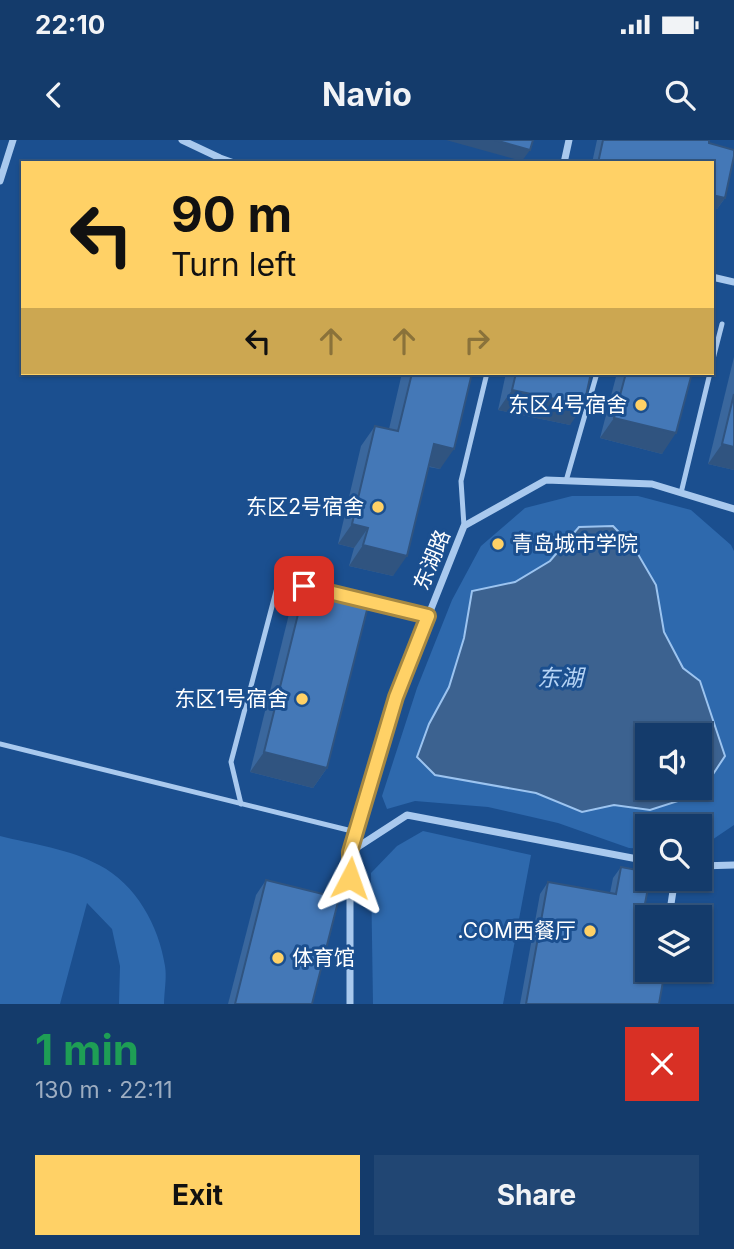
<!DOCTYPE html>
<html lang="en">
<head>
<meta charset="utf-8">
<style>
	body { margin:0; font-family:Inter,"Noto Sans SC",sans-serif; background:#214673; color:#f1f3f6; height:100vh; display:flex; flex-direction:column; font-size:26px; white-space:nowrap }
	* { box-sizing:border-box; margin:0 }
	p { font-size:23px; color:#9dadc1 }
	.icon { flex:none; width:38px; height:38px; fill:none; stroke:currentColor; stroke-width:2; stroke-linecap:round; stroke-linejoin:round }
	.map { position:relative; height:864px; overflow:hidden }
	.panel { display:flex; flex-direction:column; background:#143b6b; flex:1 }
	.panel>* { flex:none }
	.hud { position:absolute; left:21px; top:21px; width:693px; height:214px; border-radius:0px; box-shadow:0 2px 5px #0004,0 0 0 2px #33557e; background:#ffd166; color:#111; overflow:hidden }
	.buttons { position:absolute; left:635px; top:583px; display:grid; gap:14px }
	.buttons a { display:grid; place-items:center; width:77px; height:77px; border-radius:0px; background:#143b6b; box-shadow:0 2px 5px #0004,0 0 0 2px #33557e; font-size:35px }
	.pin { position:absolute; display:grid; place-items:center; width:60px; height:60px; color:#fff; margin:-30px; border-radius:14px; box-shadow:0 4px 10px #0006 }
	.me { position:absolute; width:77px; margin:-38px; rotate:4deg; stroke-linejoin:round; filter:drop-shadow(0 0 5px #0008) }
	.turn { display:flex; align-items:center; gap:24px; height:147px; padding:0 35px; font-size:32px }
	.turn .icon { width:91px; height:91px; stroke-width:2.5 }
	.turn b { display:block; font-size:49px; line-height:60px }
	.lanes { display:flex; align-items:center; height:66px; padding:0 35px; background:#0003; justify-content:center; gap:35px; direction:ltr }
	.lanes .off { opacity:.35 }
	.round { display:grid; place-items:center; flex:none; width:74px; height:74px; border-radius:0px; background:#214673 }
	.headline { display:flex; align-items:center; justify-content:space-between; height:119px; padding:0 35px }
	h1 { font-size:42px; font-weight:700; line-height:52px; color:#1e9e55 }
	.action { display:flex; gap:14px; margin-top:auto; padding:14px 35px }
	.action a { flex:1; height:80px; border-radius:0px; background:#ffd166; color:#111; font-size:28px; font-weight:700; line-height:80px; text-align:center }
	.action a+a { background:#214673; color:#f1f3f6 }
	.status { display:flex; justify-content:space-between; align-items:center; height:49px; padding:0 35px; background:#143b6b; direction:ltr }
	.status svg { height:19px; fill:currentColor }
	header { display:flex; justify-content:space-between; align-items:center; height:91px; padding:0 35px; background:#143b6b; font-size:32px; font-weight:700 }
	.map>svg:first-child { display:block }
	.green { fill:#2e69ad; fill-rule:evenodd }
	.water { fill:#3c6290; stroke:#9cc4f0; stroke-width:2; fill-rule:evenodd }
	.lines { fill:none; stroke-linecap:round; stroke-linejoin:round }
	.lane { stroke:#a9c9ee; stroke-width:5 }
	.street { stroke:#a9c9ee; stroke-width:7 }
	.wall { fill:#3a679d }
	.shaded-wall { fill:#305480 }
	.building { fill:#4478b7; stroke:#305480; stroke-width:2 }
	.route-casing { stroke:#a68842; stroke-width:18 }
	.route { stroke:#ffd166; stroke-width:12 }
	.poi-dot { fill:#ffd166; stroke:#1b4f8f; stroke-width:2.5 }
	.labels { text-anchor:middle; stroke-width:6; stroke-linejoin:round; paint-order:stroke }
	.poi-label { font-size:21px; fill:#fff; stroke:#1b4f8f; text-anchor:end }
	.street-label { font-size:21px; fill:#fff; stroke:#1b4f8f }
	.water-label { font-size:23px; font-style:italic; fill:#b5d3f5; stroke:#1b4f8f }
</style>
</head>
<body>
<div class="status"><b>22:10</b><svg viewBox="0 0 49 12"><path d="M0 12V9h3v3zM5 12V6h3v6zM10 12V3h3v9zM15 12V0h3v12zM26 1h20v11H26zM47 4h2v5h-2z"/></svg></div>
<header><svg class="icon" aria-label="back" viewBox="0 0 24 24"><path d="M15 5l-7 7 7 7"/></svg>Navio<svg class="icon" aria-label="search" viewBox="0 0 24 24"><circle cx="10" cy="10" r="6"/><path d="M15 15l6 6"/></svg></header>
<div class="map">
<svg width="734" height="864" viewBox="0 0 734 864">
	<rect width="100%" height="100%" fill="#1b4f8f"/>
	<g class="green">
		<path d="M572 356H638L691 370 731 405 734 411V685L700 708V686H648L647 709 629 708 558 683 488 667 415 661 387 669 382 656 417 548 452 460 481 406 525 368ZM648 595H700V648H648Z"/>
		<polygon points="423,691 531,715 503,864 373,864 371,733 397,706"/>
		<path d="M0 696C32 704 70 709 99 725 136 744 159 786 165 826 167 838 164 852 164 864H119L120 826 112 789 87 763 60 864H0Z"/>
	</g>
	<path class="water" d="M613 386 635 409 656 445 664 492 683 528 700 541 725 616 700 654 650 670 614 665 582 672 536 653 435 635 417 617 429 584 449 547 464 498 472 451 515 442 550 421 579 387ZM648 595H700V648H648Z"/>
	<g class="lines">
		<g class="lane">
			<polyline points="712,223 722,184"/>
			<polyline points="566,341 597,233"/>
			<polyline points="681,353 710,233"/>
			<polyline points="464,386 461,341 487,233"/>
			<polyline points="0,604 356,692"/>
			<polyline points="241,664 231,622 279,440 428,476"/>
		</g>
		<g class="street">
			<polyline points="182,0 220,18 234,23"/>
			<polyline points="564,23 569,0"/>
			<polyline points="0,41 13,0"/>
			<polyline points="712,137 734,142"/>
			<polyline points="350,712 407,675 648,721"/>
			<polyline points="700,726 734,725"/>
			<polyline points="669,777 675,738"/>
			<polyline points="350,864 350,712 396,557 464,386 546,340 652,344 734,369"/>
		</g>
	</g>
	<g class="wall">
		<polygon points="597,0 709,0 709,3 734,10 734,16 725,58 717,69 712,68 712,23 592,23"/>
		<polygon points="734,217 734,330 708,324"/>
		<polygon points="402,233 472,233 440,329 429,327 393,436 349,426 354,408 338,404 361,306 375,286 389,289"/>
		<polygon points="506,233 591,233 570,285 498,270"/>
		<polygon points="617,233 692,233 662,314 600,298"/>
		<polygon points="304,450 327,628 313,648 250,632 290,470"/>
		<polygon points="621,727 641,784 659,864 520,864 540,754 548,742 610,753 613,738"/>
		<polygon points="266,740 312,864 228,864 256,755"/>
	</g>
	<g class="shaded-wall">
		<polygon points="446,0 495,0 530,10 522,21"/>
		<polygon points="712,55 725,58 717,69 712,68"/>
		<polygon points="512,250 584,265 570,285 498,270"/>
		<polygon points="614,278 676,293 662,314 600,298"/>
		<polygon points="434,304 454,309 440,329 420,324"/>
		<polygon points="722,304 734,307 734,330 708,324"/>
		<polygon points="352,384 368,388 354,408 338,404"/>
		<polygon points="363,405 407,416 393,436 349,426"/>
		<polygon points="264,612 327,628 313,648 250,632"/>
	</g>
	<g class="building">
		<polygon points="495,0 533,0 530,10"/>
		<polygon points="603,0 709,0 709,3 734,10 734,16 725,58 712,55 712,23 598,23"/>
		<polygon points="412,233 472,233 454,309 434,304 407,416 363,405 368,388 352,384 375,286 398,291"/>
		<polygon points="516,233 591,233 584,265 512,250"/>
		<polygon points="626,233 692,233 676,293 614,278"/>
		<polygon points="734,254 734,307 722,304"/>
		<polygon points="304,450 368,466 327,628 264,612"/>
		<polygon points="621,727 648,732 648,738 650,738 641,784 648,786 648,830 665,830 659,864 526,864 548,742 616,754"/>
		<polygon points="266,740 339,758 312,864 235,864"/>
	</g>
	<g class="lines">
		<defs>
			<polyline id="route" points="304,446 428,476 396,557 350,712 350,738"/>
		</defs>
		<use href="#route" class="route-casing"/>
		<use href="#route" class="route"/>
	</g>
	<g class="poi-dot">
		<circle cx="641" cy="265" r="7"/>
		<circle cx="378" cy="367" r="7"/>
		<circle cx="498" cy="404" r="7"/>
		<circle cx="302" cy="559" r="7"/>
		<circle cx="590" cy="791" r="7"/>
		<circle cx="278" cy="818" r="7"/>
	</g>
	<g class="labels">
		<g class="poi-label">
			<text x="627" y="272">东区4号宿舍</text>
			<text x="364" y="374">东区2号宿舍</text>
			<text x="512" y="411" text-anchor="start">青岛城市学院</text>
			<text x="288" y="566">东区1号宿舍</text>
			<text x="576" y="798">.COM西餐厅</text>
			<text x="292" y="825" text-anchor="start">体育馆</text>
		</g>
		<g class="street-label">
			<text transform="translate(432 420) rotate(-68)" y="7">东湖路</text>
		</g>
		<g class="water-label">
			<text x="560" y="546">东湖</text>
		</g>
	</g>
</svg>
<div class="buttons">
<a><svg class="icon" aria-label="sound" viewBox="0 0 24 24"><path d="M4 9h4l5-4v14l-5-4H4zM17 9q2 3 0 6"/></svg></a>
<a><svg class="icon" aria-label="search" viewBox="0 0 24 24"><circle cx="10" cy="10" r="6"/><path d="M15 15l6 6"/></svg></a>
<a><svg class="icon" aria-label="layers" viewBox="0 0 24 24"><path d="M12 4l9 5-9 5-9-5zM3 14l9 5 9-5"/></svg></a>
</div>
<div class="pin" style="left:304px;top:446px;background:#d93025"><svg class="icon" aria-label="arrive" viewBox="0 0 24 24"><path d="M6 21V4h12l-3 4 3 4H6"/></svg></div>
<svg class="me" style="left:350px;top:738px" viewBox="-20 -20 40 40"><path d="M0-17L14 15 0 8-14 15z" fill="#ffd166" stroke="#fff" stroke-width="4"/></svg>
<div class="hud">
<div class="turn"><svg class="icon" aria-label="left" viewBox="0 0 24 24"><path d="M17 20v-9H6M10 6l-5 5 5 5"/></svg><div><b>90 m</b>Turn left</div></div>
<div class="lanes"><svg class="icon" aria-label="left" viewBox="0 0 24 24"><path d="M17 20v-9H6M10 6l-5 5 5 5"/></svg><svg class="icon off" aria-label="ahead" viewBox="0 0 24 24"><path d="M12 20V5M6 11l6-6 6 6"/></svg><svg class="icon off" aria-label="ahead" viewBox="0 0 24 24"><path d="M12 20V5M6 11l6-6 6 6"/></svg><svg class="icon off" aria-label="right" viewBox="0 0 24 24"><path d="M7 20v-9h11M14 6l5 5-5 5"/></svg></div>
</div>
</div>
<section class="panel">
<div class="headline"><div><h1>1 min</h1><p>130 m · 22:11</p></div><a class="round" style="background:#d93025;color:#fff"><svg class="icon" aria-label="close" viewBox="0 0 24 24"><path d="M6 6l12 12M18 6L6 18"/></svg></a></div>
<div class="action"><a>Exit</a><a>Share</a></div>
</section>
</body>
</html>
